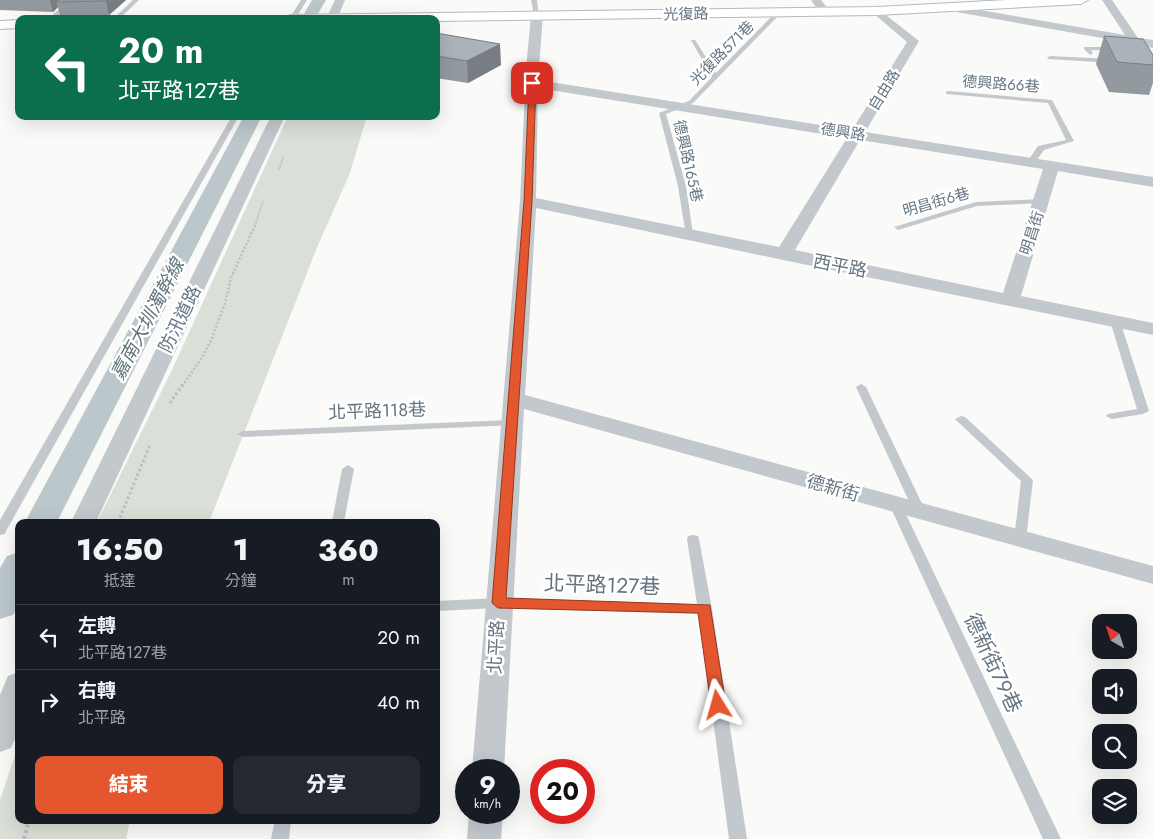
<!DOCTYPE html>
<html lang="zh-TW">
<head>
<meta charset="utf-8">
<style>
	body { margin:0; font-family:Jost,"Noto Sans TC",sans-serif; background:#242831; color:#f1f3f6; height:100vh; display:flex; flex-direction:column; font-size:19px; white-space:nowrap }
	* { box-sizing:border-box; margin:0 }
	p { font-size:16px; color:#9ea1a6 }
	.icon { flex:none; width:28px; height:28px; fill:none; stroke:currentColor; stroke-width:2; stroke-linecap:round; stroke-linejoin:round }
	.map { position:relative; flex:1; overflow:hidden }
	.side { position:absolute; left:15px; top:519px; width:425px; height:305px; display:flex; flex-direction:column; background:#171b24; border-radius:10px; box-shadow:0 5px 20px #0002 }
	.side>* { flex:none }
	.hud { position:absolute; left:15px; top:15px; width:425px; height:105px; border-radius:10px; box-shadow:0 5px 20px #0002; background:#0b6e4f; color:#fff; overflow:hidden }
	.needle { width:32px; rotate:321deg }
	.fabs { position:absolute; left:1092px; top:614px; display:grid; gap:10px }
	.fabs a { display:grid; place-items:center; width:45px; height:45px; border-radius:10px; background:#171b24; box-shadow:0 5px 20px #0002; font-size:25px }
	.speed { position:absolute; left:455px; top:759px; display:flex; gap:10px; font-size:25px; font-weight:700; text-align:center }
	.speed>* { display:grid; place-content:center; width:65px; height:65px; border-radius:50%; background:#171b24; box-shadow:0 5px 20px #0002; line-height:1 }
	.speed small { font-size:12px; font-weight:400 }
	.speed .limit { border:8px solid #d22; background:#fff; color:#111 }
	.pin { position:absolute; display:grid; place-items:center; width:42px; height:42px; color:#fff; margin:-21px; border-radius:10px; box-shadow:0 2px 8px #0006 }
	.me { position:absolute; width:55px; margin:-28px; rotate:352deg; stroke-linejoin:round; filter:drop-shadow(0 0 4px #0008) }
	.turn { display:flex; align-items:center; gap:18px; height:105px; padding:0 20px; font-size:22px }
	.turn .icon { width:65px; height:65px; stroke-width:2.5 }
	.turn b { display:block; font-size:35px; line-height:42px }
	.eta { display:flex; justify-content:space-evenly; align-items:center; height:85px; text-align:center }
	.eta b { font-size:30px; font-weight:800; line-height:35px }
	.action { display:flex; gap:10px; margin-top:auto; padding:10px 20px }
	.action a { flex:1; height:58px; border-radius:10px; background:#e4572e; color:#fff; font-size:20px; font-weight:800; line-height:58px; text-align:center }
	.action a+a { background:#242831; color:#f1f3f6 }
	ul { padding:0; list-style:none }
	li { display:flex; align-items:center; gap:15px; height:65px; padding:0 20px; border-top:1px solid #363941 }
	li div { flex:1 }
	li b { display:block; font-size:19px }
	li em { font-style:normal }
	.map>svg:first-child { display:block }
	.green { fill:#dadfd7 }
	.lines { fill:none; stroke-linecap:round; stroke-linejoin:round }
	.canal { fill:#bbc7cb; fill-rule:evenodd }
	.secondary-casing { stroke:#b3babf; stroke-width:2 }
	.path-far3 { stroke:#bbbfc2; stroke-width:2; stroke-dasharray:1 1; stroke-linecap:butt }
	.path-far2 { stroke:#bbbfc2; stroke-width:2.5; stroke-dasharray:2 2; stroke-linecap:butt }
	.path-far1 { stroke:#bbbfc2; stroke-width:3; stroke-dasharray:2.5 2.5; stroke-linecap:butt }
	.path { stroke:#bbbfc2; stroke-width:4.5; stroke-dasharray:3 3; stroke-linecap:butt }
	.lane { fill:#c3c8cc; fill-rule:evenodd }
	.street { fill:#c3c8cc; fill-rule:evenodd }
	.secondary { fill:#fff; fill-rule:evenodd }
	.wall { fill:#929a9f }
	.shaded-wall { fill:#777d82 }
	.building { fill:#aab3b9; stroke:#777d82 }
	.route { fill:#e4572e; stroke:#94391e }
	.labels { text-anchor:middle; stroke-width:5; stroke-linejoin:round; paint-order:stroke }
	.far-street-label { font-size:15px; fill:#657683; stroke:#fff }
	.street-label { font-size:18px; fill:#657683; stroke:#fff }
	.water-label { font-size:19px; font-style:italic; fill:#60757c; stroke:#fff }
	.near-street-label { font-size:21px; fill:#657683; stroke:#fff }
</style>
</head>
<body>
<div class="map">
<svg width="1153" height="839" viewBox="0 0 1153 839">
	<rect width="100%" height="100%" fill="#fafaf8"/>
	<g class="green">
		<polygon points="288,116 367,116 350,173 318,245 209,522 97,522 171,372"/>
		<polygon points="19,743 19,820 130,820 126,839 0,839 0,800"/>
	</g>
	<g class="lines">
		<g class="canal">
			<polygon points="312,0 326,0 315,19 301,19"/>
			<polygon points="244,116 262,116 57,522 25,522"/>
			<polygon points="19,552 19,604 13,615 0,619 0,568 7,556"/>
		</g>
		<defs>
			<g id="secondary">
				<polygon points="1007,0 1088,0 1081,4 877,15 436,21 436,19 283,19 290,15 877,7"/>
				<polygon points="19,20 19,28 0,29 0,21"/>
			</g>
		</defs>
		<use href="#secondary" class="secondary-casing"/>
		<g class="path-far3">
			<polyline points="279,169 284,156"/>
			<polyline points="255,226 263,201"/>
		</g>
		<polyline class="path-far2" points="182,386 202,358 212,338 225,303 231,278 255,225"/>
		<g class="path-far1">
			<polyline points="170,403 183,384"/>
			<polyline points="118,522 150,445"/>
		</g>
		<polyline class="path" points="24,839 29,820"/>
		<g class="lane">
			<polygon points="69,0 75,0 55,19 48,19"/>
			<polygon points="133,0 139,0 119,19 113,19"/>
			<polygon points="301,0 307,0 295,19 289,19"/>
			<polygon points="531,0 537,0 539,16 534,15"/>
			<polygon points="777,11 782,12 693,103 666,114 686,186 693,234 689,237 686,236 678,186 659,113 689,101 712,77 691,40 695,40 716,73"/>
			<polygon points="1084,47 1115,47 1118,49 1115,51 1091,50 1093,53 1090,55 1084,49"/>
			<polygon points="1050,56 1112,59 1115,61 1112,63 1048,59 1047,58"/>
			<polygon points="948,91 1052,100 1074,141 1044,150 1034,164 1028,164 1027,162 1038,146 1066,140 1048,103 946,94 946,92"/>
			<polygon points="232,116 239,116 6,531 5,534 0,535 0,520"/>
			<polygon points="1042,199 1046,201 1045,203 977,206 898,230 894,227 976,202"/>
			<polygon points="1115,318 1120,321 1149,411 1143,414 1112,419 1106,416 1108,414 1137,409 1110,321"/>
			<polygon points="861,384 866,387 926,512 924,515 916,515 914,512 856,387"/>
			<polygon points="961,416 965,417 1033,480 1026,539 1025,542 1015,542 1014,539 1021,481 957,421 955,419"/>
			<polygon points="513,420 517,421 519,423 517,425 243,437 237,434 243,431"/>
			<polygon points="348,465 354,469 344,522 332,522 342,469"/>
			<polygon points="896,502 900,503 902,506 1061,839 1043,839 890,506 892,503"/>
			<polygon points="693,535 698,536 699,539 712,609 747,839 729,839 699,614 498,608 436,611 436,601 498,598 697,604 687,539 688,536"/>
			<polygon points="275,820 291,820 289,839 271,839"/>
		</g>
		<g class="street">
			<polygon points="335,0 345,0 337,19 326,19"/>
			<polygon points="811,0 821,0 830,11 824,14 820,13"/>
			<polygon points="1102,0 1112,0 1138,38 1153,40 1153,48 1144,46 1153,60 1153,73 1149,72 1130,43 945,10 940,7 945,4 1125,35"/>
			<path d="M877 8 919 41 865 132 1153 177V187L1058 171 1021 296 1153 323V335L783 260 536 208 525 395 1153 566V584L524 409 504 770H472L520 201 526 69 531 15 537 12 543 15 538 80 852 130 907 42 873 13 871 11ZM538 88 847 138 779 247 536 198ZM860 140 1043 169 1003 293 795 250Z"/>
			<polygon points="271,116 285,116 96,522 71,522"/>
			<polygon points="19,672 19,730 11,748 0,752 0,695 8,676"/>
			<polygon points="469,812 503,812 501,839 467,839"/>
		</g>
		<use href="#secondary" class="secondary"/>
	</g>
	<g class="wall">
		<polygon points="0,0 126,0 109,15 60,16 58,7 53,12 0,10"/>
		<polygon points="436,33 501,65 468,83 436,78"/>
		<polygon points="1104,36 1153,55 1153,83 1149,95 1109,92 1096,64"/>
	</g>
	<g class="shaded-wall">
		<polygon points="50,0 66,0 56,2 58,7 53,12"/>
		<polygon points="107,0 126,0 109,15 106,1"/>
		<polygon points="500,44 501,65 468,83 467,61"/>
	</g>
	<g class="building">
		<polygon points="59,0 107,0 106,1 56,2"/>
		<polygon points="145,16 189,16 187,19 143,19"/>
		<polygon points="436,33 500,44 467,61 436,56"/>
		<polygon points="1104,36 1143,39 1153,55 1153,65 1117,62"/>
	</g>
	<polygon class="route" points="532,81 536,83 532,201 506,598 710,605 726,705 724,709 718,711 713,709 711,705 698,613 498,608 492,603 524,201 529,83"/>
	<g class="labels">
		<g class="far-street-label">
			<text transform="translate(686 14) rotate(-1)" y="5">光復路</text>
			<text transform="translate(722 53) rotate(-45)" y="5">光復路571巷</text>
			<text transform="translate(1001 84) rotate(4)" y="5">德興路66巷</text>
			<text transform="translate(884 90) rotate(-59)" y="5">自由路</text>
			<text transform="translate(843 132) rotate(9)" y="5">德興路</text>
			<text transform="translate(688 161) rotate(77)" y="5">德興路165巷</text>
			<text transform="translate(936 202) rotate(-16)" y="5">明昌街6巷</text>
			<text transform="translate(1032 233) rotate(-72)" y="5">明昌街</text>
		</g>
		<g class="street-label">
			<text transform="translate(840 266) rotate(11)" y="6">西平路</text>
			<text transform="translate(180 319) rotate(-64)" y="6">防汛道路</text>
			<text transform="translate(377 411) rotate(-2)" y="6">北平路118巷</text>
			<text transform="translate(833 488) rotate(16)" y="6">德新街</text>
			<text transform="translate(496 647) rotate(-87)" y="6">北平路</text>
		</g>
		<g class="water-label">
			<text transform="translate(147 319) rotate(-62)" y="7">嘉南大圳濁幹線</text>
		</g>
		<g class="near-street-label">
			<text transform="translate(602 585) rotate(2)" y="7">北平路127巷</text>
			<text transform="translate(993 663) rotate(65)" y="7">德新街79巷</text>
		</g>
	</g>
</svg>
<div class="fabs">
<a><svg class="needle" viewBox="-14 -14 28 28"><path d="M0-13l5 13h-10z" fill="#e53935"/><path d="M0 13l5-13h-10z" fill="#9ea1a6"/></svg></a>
<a><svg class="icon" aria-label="sound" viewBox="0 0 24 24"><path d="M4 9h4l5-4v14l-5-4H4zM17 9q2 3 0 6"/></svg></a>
<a><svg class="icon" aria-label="search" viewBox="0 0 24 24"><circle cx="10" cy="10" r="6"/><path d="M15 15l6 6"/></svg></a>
<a><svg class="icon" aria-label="layers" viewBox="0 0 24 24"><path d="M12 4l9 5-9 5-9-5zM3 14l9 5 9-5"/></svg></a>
</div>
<div class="speed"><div>9<small>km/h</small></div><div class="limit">20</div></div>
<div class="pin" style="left:532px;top:83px;background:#d93025"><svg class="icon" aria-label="arrive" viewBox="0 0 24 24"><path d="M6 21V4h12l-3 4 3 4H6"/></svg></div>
<svg class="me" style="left:718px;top:705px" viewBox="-20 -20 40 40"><path d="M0-17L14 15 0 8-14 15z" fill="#e4572e" stroke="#fff" stroke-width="4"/></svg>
<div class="hud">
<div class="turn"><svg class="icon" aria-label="left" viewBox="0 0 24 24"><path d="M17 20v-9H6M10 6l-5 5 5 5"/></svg><div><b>20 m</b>北平路127巷</div></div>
</div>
<section class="side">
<div class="eta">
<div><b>16:50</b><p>抵達</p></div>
<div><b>1</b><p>分鐘</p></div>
<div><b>360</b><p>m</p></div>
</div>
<ul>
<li><svg class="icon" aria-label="left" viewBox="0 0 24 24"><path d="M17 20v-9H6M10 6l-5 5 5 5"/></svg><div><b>左轉</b><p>北平路127巷</p></div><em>20 m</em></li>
<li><svg class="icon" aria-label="right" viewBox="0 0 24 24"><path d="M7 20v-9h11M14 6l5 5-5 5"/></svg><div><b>右轉</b><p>北平路</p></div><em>40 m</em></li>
</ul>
<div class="action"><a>結束</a><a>分享</a></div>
</section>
</div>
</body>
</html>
